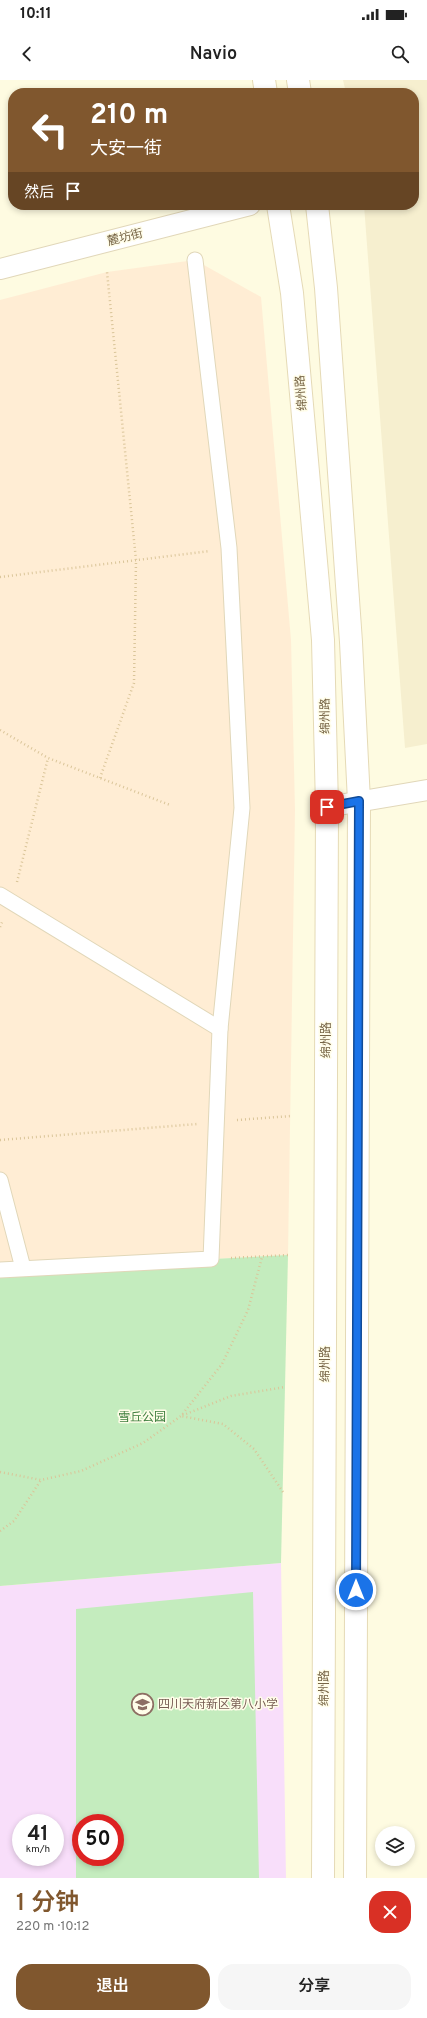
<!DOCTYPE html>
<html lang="zh">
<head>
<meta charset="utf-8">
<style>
	body { margin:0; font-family:Overpass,"Noto Sans SC",sans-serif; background:#f6f6f6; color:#222; height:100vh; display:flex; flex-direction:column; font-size:15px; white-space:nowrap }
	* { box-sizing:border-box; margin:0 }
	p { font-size:13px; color:#767676 }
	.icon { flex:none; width:22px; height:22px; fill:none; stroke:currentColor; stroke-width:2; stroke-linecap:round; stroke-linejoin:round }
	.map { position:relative; height:1798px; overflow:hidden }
	.details { display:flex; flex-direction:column; background:#fff; flex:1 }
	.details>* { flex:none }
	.banner { position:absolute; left:8px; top:8px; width:411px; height:122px; border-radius:16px; box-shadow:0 2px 6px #0003; background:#80572e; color:#fff; overflow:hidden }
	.tools { position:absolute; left:375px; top:1746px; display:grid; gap:8px }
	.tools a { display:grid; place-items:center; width:40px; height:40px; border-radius:50%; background:#fff; box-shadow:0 2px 6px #0003; font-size:20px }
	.speed { position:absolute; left:12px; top:1734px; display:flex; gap:8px; font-size:20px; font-weight:700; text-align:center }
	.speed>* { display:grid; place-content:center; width:52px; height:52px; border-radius:50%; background:#fff; box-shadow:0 2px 6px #0003; line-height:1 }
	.speed small { font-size:10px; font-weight:400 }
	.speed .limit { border:6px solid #d22; background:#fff; color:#111 }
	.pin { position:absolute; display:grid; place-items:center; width:34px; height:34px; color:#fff; margin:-17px; border-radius:8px; box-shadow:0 2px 6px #0006 }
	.me { position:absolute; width:44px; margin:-22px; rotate:0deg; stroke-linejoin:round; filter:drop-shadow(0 0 3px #0008) }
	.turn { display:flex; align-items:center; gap:14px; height:84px; padding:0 16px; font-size:18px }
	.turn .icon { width:52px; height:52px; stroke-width:2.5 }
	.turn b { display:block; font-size:28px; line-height:34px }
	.then { display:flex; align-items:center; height:38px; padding:0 16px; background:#0003; gap:8px; font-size:15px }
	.round { display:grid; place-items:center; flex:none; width:42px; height:42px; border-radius:16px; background:#f6f6f6 }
	.overview { display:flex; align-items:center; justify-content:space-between; height:68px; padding:0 16px }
	h1 { font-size:24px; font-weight:600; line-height:30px; color:#80572e }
	.cta { display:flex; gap:8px; margin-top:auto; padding:8px 16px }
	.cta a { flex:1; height:46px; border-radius:16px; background:#80572e; color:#fff; font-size:16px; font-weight:600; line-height:46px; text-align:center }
	.cta a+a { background:#f6f6f6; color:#222 }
	.status { display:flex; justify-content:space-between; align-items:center; height:28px; padding:0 20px; background:#fff; direction:ltr }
	.status svg { height:11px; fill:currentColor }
	header { display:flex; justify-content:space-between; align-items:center; height:52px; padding:0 16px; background:#fff; font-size:18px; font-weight:600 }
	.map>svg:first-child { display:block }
	.residential { fill:#f6efcf }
	.commercial { fill:#ffedd4 }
	.education { fill:#f8defa; fill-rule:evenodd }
	.green { fill:#c4ecbe; fill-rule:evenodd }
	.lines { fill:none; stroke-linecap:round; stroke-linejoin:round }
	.pedestrian-casing { stroke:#e1d7b9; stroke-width:17 }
	.minor-casing { stroke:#e1d7b9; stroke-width:22 }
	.secondary-casing { stroke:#e5dab6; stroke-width:24 }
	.path { stroke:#dac599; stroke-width:2.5; stroke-dasharray:1 3; stroke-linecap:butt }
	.pedestrian { stroke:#fff; stroke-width:15 }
	.minor { stroke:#fff; stroke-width:20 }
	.secondary { stroke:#fff; stroke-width:22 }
	.route-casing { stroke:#114b97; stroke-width:10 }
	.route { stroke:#1a73e8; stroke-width:7 }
	.labels { text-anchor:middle; stroke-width:3; stroke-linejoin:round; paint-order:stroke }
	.street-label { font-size:12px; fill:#776546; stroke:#fffde9 }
	.park-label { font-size:12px; fill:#3d7e3d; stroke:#fffde9 }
	.education-label { font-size:12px; fill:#785e54; stroke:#fffde9; text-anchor:start }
</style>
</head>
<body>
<div class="status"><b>10:11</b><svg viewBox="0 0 49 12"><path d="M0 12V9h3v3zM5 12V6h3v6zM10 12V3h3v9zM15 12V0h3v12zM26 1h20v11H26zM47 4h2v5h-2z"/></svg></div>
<header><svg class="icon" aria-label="back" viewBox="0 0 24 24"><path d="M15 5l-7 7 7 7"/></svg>Navio<svg class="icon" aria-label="search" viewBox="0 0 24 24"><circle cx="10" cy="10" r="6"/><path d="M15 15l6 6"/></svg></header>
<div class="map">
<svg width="427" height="1798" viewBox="0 0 427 1798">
	<rect width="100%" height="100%" fill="#fefbe1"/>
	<polygon class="residential" points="343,0 427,0 427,664 405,668 364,125 414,125 414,13 346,13"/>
	<polygon class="commercial" points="195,180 261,217 291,560 295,730 288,1175 0,1190 0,220 107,192"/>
	<path class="education" d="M281 1483 286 1798H0V1506ZM21 1743H55V1777H21ZM81 1743H115V1777H81Z"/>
	<g class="green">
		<polygon points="288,1175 281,1483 0,1506 0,1190"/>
		<path d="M253 1512 259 1798H76V1529ZM81 1743H115V1777H81Z"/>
	</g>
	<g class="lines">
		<defs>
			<g id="pedestrian">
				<polyline points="0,815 220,949"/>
				<polyline points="0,1100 23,1188"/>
				<polyline points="0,1190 211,1179 220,949 242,728 229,468 195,180"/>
			</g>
			<g id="minor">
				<polyline points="0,189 250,125"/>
				<polyline points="327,727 427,710"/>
			</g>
			<g id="secondary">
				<polyline points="264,0 266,13"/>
				<polyline points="298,0 300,13"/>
				<polyline points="278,125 292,213 323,560 327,727 323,1798"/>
				<polyline points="317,125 326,208 351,562 359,721 355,1798"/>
			</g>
		</defs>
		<use href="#pedestrian" class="pedestrian-casing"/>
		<use href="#minor" class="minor-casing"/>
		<use href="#secondary" class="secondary-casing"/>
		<g class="path">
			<polyline points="0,497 210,471"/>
			<polyline points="0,650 48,678 170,725"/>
			<polyline points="100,698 134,603 136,480 107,192"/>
			<polyline points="17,802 48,678"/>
			<polyline points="0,847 3,840"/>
			<polyline points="237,1040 291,1036"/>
			<polyline points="0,1060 197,1044"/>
			<polyline points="231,1178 288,1175"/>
			<polyline points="0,1392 41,1400 81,1391 143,1363 181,1336 222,1284 248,1230 262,1177"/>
			<polyline points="283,1412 254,1369 223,1344 181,1336 231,1316 285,1307"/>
			<polyline points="0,1451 14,1441 41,1400"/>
		</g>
		<use href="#pedestrian" class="pedestrian"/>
		<use href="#minor" class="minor"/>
		<use href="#secondary" class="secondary"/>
	</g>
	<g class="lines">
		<defs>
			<polyline id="route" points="327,727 359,721 356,1510"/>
		</defs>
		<use href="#route" class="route-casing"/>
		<use href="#route" class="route"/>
	</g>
	<defs>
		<symbol id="school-ring" viewBox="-11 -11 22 22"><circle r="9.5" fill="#fffde9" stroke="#8d6e63" stroke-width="1.5"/><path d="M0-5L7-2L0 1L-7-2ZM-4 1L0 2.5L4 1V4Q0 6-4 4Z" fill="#8d6e63"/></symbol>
	</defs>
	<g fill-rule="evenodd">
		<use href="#school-ring" x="130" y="1612" width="25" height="25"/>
	</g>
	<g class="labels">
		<g class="street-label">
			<text transform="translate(125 157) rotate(-14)" y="4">麓坊街</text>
			<text transform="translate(301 313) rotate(-95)" y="4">绵州路</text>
			<text transform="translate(325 636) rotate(-91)" y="4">绵州路</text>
			<text transform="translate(326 960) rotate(-90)" y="4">绵州路</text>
			<text transform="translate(325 1284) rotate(-90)" y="4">绵州路</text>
			<text transform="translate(324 1608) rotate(-90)" y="4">绵州路</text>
		</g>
		<g class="park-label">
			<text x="142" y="1341">雪丘公园</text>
		</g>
		<g class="education-label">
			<text x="158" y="1628">四川天府新区第八小学</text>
		</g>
	</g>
</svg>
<div class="tools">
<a><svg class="icon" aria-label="layers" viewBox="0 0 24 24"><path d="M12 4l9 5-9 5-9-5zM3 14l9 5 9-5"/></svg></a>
</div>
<div class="speed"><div>41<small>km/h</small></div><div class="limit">50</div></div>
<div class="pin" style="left:327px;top:727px;background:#d93025"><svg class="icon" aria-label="arrive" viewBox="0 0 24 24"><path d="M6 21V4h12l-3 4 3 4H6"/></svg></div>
<svg class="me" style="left:356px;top:1510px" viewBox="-20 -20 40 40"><circle r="17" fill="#1a73e8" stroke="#fff" stroke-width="3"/><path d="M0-11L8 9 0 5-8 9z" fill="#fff"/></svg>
<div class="banner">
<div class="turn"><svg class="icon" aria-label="left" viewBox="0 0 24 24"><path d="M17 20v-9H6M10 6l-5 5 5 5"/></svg><div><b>210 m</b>大安一街</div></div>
<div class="then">然后<svg class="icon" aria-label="arrive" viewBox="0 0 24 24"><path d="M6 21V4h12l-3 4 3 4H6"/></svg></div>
</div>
</div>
<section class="details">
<div class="overview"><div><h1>1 分钟</h1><p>220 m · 10:12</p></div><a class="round" style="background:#d93025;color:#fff"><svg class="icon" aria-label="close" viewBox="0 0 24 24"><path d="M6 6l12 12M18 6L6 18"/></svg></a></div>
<div class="cta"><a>退出</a><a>分享</a></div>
</section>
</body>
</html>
